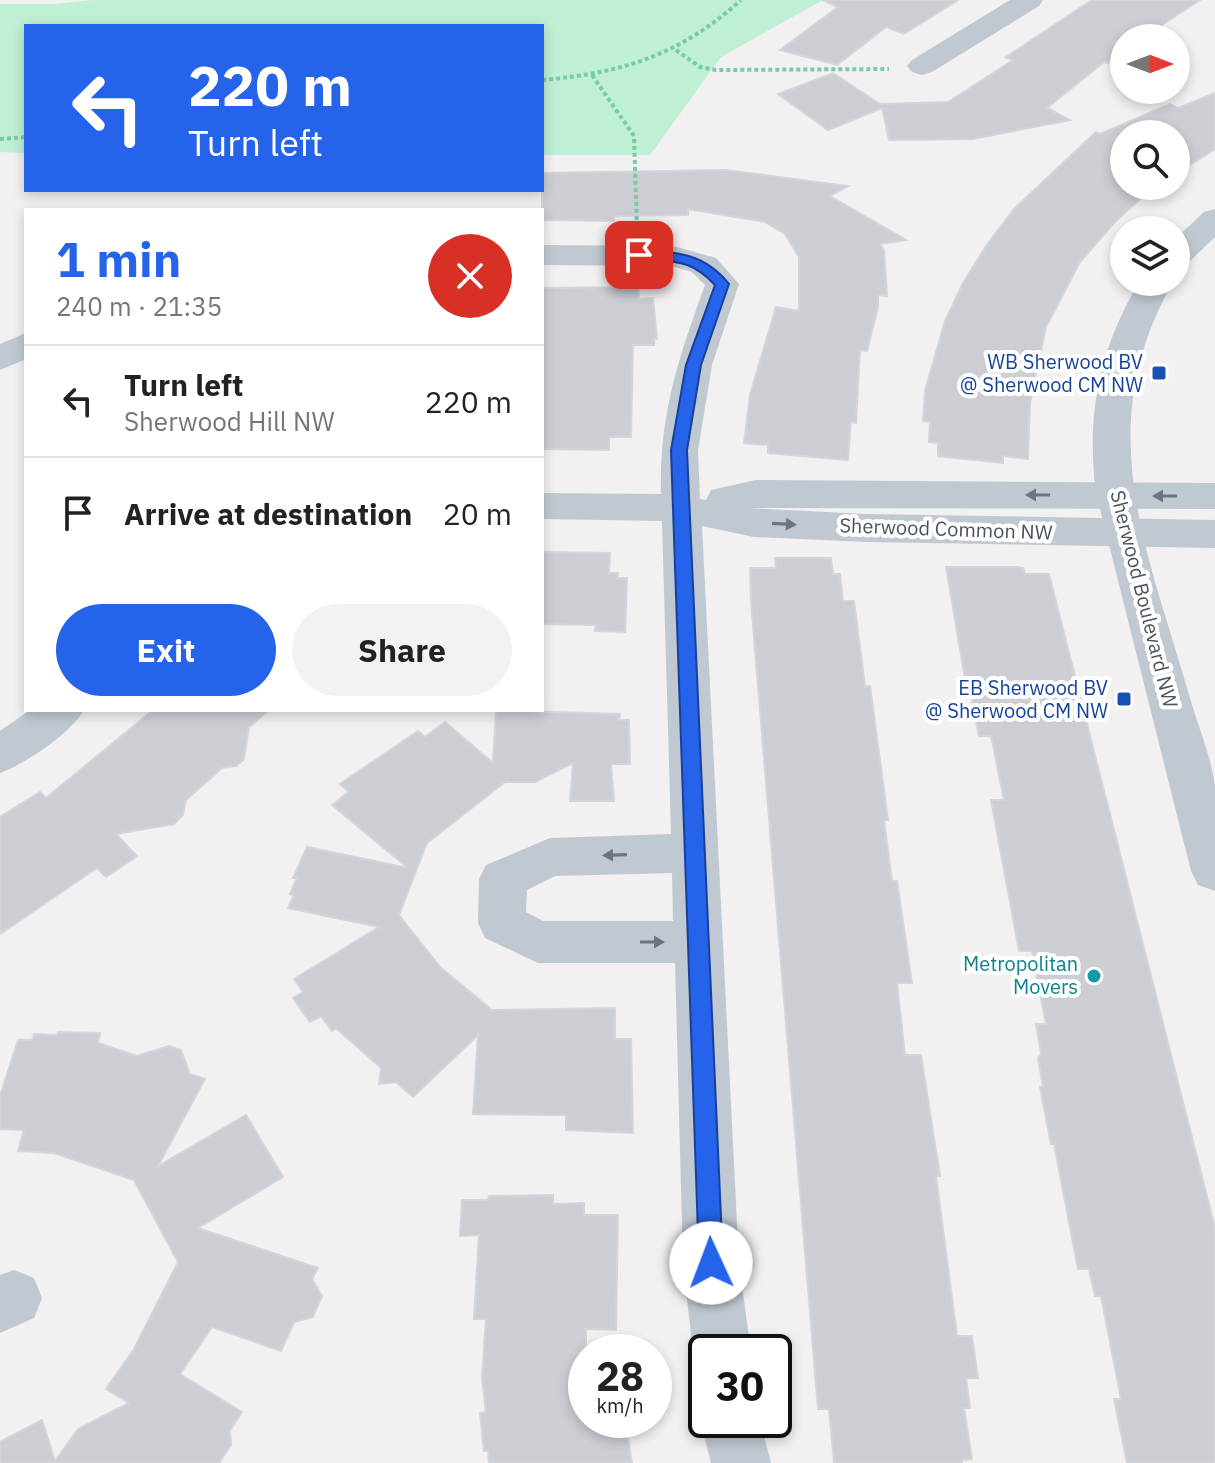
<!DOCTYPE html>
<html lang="en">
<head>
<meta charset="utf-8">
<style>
	body { margin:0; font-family:"IBM Plex Sans",sans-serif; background:#f2f2f2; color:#222; height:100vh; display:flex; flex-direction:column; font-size:30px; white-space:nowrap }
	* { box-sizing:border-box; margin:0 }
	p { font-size:26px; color:#767676 }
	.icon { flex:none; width:44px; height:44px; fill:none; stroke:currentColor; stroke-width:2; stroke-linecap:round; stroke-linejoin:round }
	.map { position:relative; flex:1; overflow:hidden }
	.panel { position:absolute; left:24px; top:208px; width:520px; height:504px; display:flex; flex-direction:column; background:#fff; border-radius:0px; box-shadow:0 4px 12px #0003 }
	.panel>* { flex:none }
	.guide { position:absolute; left:24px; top:24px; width:520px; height:168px; border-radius:0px; box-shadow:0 4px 12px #0003; background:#2563eb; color:#fff; overflow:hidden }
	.needle { width:52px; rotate:90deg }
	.tools { position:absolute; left:1110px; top:24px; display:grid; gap:16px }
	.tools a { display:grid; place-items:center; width:80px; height:80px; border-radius:50%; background:#fff; box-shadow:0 4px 12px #0003; font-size:40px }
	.speed { position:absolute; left:568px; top:1334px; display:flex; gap:16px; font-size:40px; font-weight:700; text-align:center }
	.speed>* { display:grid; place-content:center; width:104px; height:104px; border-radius:50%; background:#fff; box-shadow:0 4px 12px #0003; line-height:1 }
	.speed small { font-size:20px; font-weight:400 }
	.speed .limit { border:4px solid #111; border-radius:12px; background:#fff; color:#111 }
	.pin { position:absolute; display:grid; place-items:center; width:68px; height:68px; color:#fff; margin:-34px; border-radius:16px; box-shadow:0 4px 12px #0006 }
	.me { position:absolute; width:88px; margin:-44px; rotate:358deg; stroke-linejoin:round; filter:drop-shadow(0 0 6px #0008) }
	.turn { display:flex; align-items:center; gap:28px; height:168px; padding:0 32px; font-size:36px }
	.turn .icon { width:104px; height:104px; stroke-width:2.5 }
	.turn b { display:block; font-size:56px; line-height:68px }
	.round { display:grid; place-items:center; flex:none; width:84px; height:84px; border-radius:42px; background:#f2f2f2 }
	.overview { display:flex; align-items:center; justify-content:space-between; height:136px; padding:0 32px }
	h1 { font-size:48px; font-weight:700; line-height:60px; color:#2563eb }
	.primary-button { display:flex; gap:16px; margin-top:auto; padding:16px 32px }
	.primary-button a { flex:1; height:92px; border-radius:48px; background:#2563eb; color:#fff; font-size:32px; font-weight:700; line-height:92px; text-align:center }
	.primary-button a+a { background:#f2f2f2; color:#222 }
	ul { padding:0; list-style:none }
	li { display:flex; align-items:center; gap:24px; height:112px; padding:0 32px; border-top:2px solid #e0e0e0 }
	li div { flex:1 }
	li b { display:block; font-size:30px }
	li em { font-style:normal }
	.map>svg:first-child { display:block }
	.green { fill:#bfefd4 }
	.building { fill:#cdced4; stroke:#d4d5db; stroke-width:2 }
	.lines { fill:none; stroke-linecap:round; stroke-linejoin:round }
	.path { stroke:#77cca7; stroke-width:4; stroke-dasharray:4 3; stroke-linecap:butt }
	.minor { fill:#c0c9d1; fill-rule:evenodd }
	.tertiary { fill:#c0c9d1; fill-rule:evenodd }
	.oneway { fill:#6c7680 }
	.route { fill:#2563eb; stroke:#184099; stroke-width:2 }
	.transit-dot { fill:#1a4fb4; stroke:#fff; stroke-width:3 }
	.culture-dot { fill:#0f9aa8; stroke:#fff; stroke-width:3 }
	.labels { text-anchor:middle; stroke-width:8; stroke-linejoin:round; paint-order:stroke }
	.transit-label { font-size:20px; fill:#164399; stroke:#fff; text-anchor:end }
	.street-label { font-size:20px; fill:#48525d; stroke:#fff }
	.culture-label { font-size:20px; fill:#0d838f; stroke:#fff; text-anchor:end }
</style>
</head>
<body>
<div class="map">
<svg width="1215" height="1463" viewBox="0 0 1215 1463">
	<rect width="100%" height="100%" fill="#f2f0f0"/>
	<polygon class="green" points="93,0 823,0 721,57 650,155 542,155 542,26 26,26 26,153 0,152 0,4 56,4"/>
	<g class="building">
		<polygon points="823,0 958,0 904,34 886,27 837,65 780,50 838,7"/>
		<polygon points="1092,0 1200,0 1142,38 1124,38 1124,51 1108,63 1104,62 1047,108 1070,120 973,139 889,140 882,108 828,130 778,94 833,73 880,104 948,102 1013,60 1006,57"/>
		<polygon points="1215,93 1215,149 1180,171 1176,169 1176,134 1124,134 1124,186 1154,186 1115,222 1080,262 1046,327 1030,403 1028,459 1003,456 1003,463 938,456 938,443 929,442 930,422 923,421 925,391 945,321 963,283 986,246 1014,209 1096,132 1100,134 1170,104 1178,108"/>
		<polygon points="726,170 848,186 830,196 906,240 880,244 884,250 887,296 878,295 878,307 867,351 860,350 856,423 851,422 848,460 768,453 768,445 744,443 750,395 776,307 799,311 799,257 785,234 765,222 688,209 688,215 614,216 614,221 542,220 542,173"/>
		<polygon points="638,287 639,299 653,298 657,339 654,339 654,345 633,345 631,437 609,437 609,450 542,449 542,288"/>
		<polygon points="542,552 610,553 609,573 618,573 617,578 627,578 625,632 595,631 596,625 542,624"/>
		<polygon points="775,558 831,558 833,574 840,574 843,601 854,601 865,686 870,686 888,820 884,820 892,881 897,881 912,983 897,983 905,1055 921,1055 940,1176 936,1176 957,1336 972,1336 978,1378 966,1378 970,1408 964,1408 972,1459 962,1460 962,1463 834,1463 829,1409 818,1409 751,601 750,568 776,568"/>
		<polygon points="946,567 1017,567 1023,568 1025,574 1049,574 1215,1228 1215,1463 1127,1463 1114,1399 1121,1399 1101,1296 1095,1296 1089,1269 1078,1269 1054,1144 1051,1144 1040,1087 1043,1087 1038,1058 1041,1054 1036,1024 1046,1024 1032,951 1019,951 991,800 1004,800 991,736 979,736 970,690 967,690"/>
		<polygon points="153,710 269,710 249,727 244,759 236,766 222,768 186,800 183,815 174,824 116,834 137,856 106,877 97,868 0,934 0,817 40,792 46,798"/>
		<polygon points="496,710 620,714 619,720 629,720 630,764 611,764 614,801 570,801 573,763 535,782 505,782 427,843 399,915 440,967 492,1010 615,1008 615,1039 631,1039 633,1133 566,1130 566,1115 473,1114 478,1035 413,1097 396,1082 379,1084 381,1068 336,1028 332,1031 321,1016 310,1022 293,998 303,992 294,979 379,927 288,908 294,895 290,894 297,878 293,878 307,847 408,868 332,805 349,792 340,784 418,731 425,737 445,722 493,763"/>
		<polygon points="58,1032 100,1033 98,1043 137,1056 169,1046 181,1050 190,1074 205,1079 158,1166 246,1115 283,1177 198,1228 318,1268 312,1279 322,1296 313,1317 294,1322 281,1351 212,1327 180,1374 242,1412 230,1431 231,1445 219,1463 0,1463 0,1442 42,1420 55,1461 78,1429 129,1403 106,1389 134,1349 178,1262 134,1180 54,1153 18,1151 24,1130 0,1129 0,1096 18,1040 32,1040 34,1034 57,1035"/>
		<polygon points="553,1195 553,1204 584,1203 584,1215 618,1215 616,1330 586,1329 586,1420 625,1420 632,1463 489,1463 488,1451 484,1451 480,1413 486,1412 482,1378 486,1319 474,1319 479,1235 460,1236 462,1200 488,1200 489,1196"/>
	</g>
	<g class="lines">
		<g class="path">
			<polyline points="676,50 700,67 716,70 889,69"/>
			<polyline points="592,75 634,136 637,229"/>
			<path d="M542 80C623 73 680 55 741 0"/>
			<polyline points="0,139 26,137"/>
		</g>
		<g class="minor">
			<polygon points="1010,0 1043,0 1039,6 932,72 922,75 912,72 907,66 912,60"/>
			<path d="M542 245 673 246 716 258 739 284 712 365 698 450 700 499 706 500 711 490 756 480 1215 483V509L747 508 867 514 1215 520V548L867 542 754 537 702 526 739 1263 751 1352H706V1374L702 1372 693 1352 683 1263 675 963H538L485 938 478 923 479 879 486 865 550 838 671 834 662 521 542 519V493L661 494C659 415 678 359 705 285L692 272 671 266 542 265ZM672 873 673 921H543L526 912 527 890 555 876Z"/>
			<polygon points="26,333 26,359 0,370 0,344"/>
			<path d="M30 710H84C71 733 25 764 0 773V731Z"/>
			<polygon points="14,1270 34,1278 42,1298 34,1318 0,1333 0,1275"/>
			<polygon points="706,1406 706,1420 760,1420 771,1463 711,1463 700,1420"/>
		</g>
		<g class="tertiary">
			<polygon points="1215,209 1215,237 1188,263 1176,266 1176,238 1204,212"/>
			<path d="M1139 282H1173C1088 431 1150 555 1192 705 1200 731 1212 760 1215 787 1215 820 1215 857 1215 891L1198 885 1191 871 1096 493C1086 415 1099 350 1139 282Z"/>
		</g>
	</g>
	<defs><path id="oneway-solid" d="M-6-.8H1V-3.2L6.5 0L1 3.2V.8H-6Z" transform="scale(2)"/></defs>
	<g class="oneway">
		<use href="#oneway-solid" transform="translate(1038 495) rotate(-180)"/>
		<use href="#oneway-solid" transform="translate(1165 496) rotate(-180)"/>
		<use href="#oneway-solid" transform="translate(784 524) rotate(3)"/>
		<use href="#oneway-solid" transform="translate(615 855) rotate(178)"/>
		<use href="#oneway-solid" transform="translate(652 942)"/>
	</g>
	<path class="route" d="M639 250C677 252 704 253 729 284L701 365 687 450 723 1263 719 1271 711 1274 703 1271 699 1263 671 450 686 365 715 285C687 255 670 264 634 258V252Z"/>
	<g class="transit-dot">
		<rect x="1151" y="365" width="16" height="16" rx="4"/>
		<rect x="1116" y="691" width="16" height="16" rx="4"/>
	</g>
	<circle class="culture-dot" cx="1094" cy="976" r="8"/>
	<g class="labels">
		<g class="transit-label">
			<text x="1143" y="369">WB Sherwood BV<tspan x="1143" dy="23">@ Sherwood CM NW</tspan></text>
			<text x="1108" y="695">EB Sherwood BV<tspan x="1108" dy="23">@ Sherwood CM NW</tspan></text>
		</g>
		<g class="street-label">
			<text transform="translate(946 529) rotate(2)" y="7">Sherwood Common NW</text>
			<text transform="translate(1144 599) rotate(76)" y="7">Sherwood Boulevard NW</text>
		</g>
		<g class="culture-label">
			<text x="1078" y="971">Metropolitan<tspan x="1078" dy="23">Movers</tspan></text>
		</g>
	</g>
</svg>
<div class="tools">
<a><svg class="needle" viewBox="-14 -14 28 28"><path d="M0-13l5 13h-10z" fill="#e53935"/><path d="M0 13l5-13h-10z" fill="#767676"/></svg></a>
<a><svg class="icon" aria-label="search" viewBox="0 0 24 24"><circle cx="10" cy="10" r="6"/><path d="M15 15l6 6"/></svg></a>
<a><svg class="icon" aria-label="layers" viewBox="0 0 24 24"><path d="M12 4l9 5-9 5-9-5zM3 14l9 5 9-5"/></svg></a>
</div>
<div class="speed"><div>28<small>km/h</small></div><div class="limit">30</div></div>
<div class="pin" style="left:639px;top:255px;background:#d93025"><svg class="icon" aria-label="arrive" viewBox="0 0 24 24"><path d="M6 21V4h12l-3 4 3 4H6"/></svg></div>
<svg class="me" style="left:711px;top:1263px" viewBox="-20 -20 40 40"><circle r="19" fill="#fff"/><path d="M0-13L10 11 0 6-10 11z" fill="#2563eb"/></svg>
<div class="guide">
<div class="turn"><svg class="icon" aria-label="left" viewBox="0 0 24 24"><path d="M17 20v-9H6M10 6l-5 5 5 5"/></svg><div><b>220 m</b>Turn left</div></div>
</div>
<section class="panel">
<div class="overview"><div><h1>1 min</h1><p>240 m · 21:35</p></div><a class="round" style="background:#d93025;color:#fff"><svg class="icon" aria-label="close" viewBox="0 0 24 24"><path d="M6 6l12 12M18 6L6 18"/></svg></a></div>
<ul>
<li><svg class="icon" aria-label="left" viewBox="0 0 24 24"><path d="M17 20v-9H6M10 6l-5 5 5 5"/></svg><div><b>Turn left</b><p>Sherwood Hill NW</p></div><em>220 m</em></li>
<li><svg class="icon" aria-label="arrive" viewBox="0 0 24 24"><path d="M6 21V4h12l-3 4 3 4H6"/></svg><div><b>Arrive at destination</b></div><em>20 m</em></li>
</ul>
<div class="primary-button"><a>Exit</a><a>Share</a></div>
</section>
</div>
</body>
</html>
